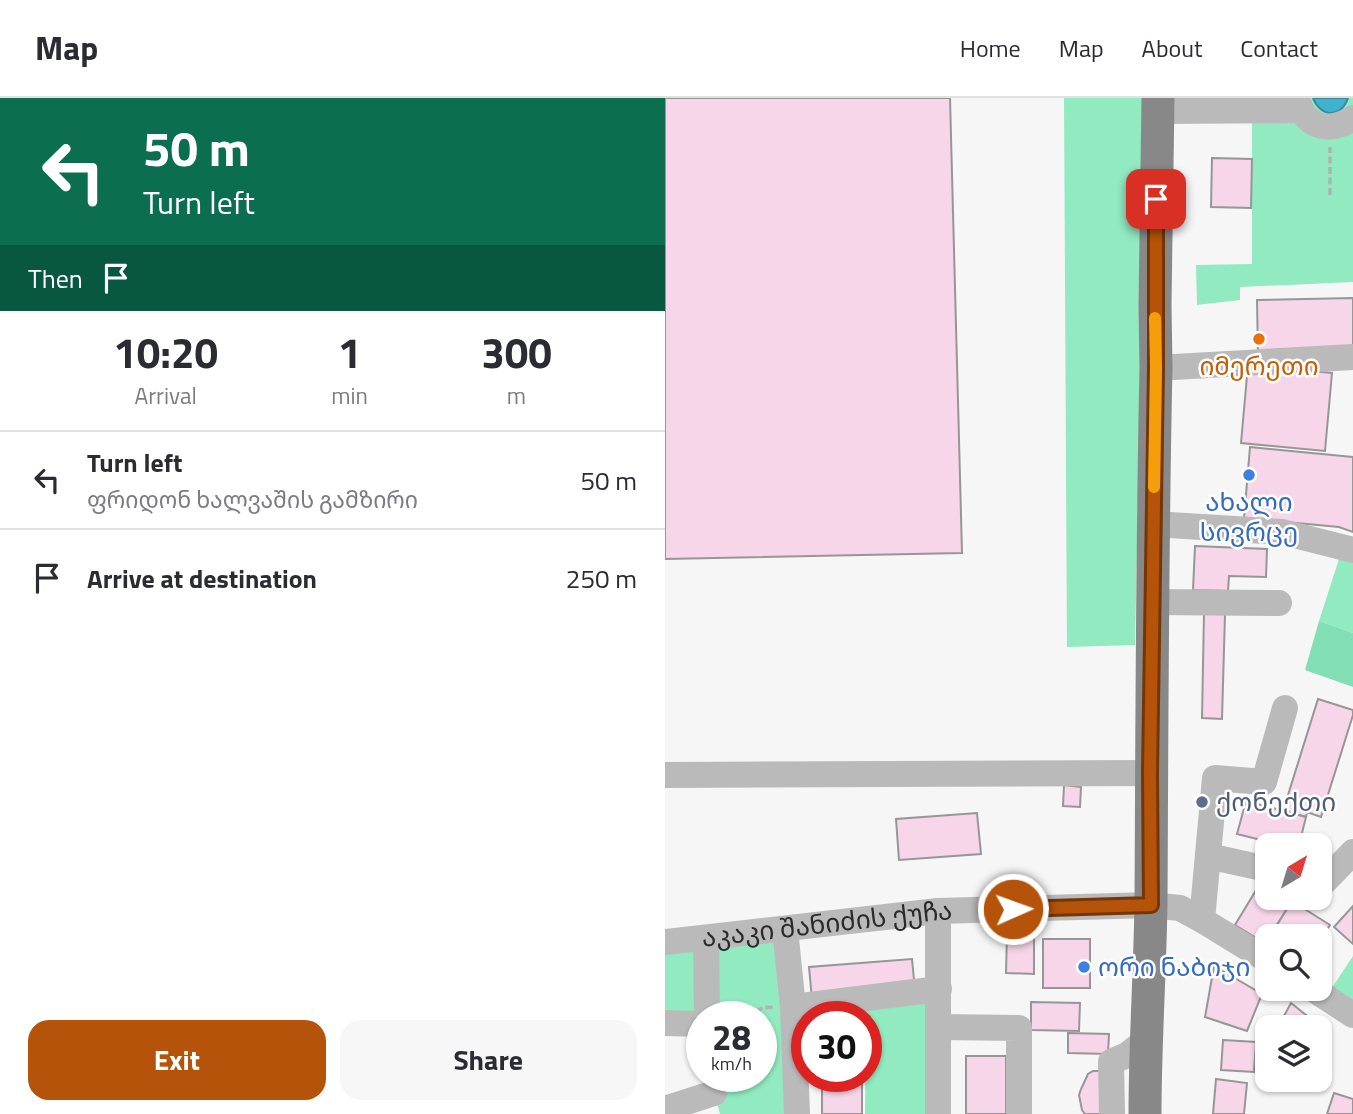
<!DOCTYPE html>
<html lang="en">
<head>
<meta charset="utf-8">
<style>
	body { margin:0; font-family:"Titillium Web","Noto Sans Georgian",sans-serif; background:#f7f7f7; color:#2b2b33; height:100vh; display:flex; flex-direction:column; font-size:26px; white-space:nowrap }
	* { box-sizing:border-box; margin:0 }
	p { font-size:23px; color:#7c7c81 }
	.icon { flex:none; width:38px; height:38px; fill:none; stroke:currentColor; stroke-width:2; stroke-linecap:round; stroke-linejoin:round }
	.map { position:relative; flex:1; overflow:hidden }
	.details { display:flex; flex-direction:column; background:#fff; width:665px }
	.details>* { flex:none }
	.guide { background:#0b6e4f; color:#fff; overflow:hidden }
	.needle { width:46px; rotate:38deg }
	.fabs { position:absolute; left:590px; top:735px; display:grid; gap:14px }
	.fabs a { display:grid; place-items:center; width:77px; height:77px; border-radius:14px; background:#fff; box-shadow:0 2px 5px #0004; font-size:35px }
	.speed { position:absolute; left:21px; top:903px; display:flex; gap:14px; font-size:35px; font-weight:700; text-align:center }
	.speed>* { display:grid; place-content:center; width:91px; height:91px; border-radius:50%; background:#fff; box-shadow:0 2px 5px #0004; line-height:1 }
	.speed small { font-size:18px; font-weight:400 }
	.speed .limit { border:10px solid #d22; background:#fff; color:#111 }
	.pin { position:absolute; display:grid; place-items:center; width:60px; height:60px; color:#fff; margin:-30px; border-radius:14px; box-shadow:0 4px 10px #0006 }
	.me { position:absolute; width:77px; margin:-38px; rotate:88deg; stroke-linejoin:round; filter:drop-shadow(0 0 5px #0008) }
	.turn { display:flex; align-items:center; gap:24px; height:147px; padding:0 28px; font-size:32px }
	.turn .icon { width:91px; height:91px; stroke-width:2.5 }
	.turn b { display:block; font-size:49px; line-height:60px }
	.then { display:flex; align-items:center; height:66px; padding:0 28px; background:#0003; gap:14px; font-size:26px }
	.eta { display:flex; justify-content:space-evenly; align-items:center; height:119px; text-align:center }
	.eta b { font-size:42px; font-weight:700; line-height:49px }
	.cta { display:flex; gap:14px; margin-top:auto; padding:14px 28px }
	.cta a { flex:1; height:80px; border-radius:21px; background:#b45309; color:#fff; font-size:28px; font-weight:700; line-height:80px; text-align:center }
	.cta a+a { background:#f7f7f7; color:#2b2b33 }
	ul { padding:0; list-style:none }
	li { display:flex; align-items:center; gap:21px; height:98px; padding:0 28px; border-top:2px solid #e1e1e2 }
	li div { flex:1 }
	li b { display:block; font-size:26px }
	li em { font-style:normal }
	header { display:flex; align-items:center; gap:42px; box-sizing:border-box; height:98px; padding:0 35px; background:#fff; border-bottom:2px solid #e1e1e2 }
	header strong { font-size:33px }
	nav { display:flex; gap:38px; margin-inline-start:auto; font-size:24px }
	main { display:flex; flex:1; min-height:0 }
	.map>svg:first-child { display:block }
	.green { fill:#91eac0 }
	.forest { fill:#82deb4 }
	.water { fill:#3fb2cd; stroke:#39899c; stroke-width:2 }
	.building { fill:#f6d6e8; stroke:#979696; stroke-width:2 }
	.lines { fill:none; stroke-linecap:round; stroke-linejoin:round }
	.path { stroke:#b1b1b2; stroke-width:3.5; stroke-dasharray:7 3.5; stroke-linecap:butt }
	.minor { stroke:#bbbaba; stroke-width:26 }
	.major { stroke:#898888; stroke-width:33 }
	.route-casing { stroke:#753606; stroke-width:18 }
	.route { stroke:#b45309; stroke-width:12 }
	.slow { stroke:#f59e0b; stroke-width:12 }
	.food-dot { fill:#e8710a; stroke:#fff; stroke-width:2.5 }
	.shop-dot { fill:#3f7fe0; stroke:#fff; stroke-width:2.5 }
	.service-dot { fill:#5c6f8a; stroke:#fff; stroke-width:2.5 }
	.labels { text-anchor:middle; stroke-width:5; stroke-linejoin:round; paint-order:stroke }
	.food-label { font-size:26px; fill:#c56008; stroke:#fff }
	.shop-label { font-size:26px; fill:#366cbe; stroke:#fff }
	.service-label { font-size:26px; fill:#4e5e75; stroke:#fff; text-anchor:start }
	.street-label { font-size:26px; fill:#2a2a2b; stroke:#fff }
</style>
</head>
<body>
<header>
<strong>Map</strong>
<nav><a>Home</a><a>Map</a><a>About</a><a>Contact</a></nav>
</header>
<main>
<section class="details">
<div class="guide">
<div class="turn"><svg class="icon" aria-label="left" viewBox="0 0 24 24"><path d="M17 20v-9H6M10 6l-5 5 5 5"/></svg><div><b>50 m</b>Turn left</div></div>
<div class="then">Then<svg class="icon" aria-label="arrive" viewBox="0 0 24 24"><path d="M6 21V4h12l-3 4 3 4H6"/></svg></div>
</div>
<div class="eta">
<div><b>10:20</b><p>Arrival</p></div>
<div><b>1</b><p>min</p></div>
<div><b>300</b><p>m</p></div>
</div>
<ul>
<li><svg class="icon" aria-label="left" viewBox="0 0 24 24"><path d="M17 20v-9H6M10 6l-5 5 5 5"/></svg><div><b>Turn left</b><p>ფრიდონ ხალვაშის გამზირი</p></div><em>50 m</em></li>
<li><svg class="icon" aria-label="arrive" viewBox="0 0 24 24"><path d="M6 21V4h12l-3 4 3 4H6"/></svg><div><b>Arrive at destination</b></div><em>250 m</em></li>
</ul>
<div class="cta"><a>Exit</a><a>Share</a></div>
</section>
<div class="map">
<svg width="688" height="1016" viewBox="0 0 688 1016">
	<rect width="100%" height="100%" fill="#f6f6f7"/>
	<g class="green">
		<polygon points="399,0 481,0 470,547 402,549"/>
		<polygon points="587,0 688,0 688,184 575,189 575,202 532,207 531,167 587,166"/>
		<polygon points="675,458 688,461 688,535 654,523"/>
		<polygon points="112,832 132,1016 55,1016 49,995 47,978 96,978 96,919 37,919 0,925 0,844"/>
		<polygon points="688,858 688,917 661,899"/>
		<polygon points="274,891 273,1016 200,1016 201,919 200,919 200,900"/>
	</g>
	<polygon class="forest" points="654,523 688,535 688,589 640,572"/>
	<path class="water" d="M648 0H683C676 21 655 19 648 0Z"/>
	<g class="building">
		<polygon points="0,0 285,0 297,455 0,461"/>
		<polygon points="547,60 587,61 586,110 546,109"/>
		<polygon points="688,200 688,257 593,259 592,202"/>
		<polygon points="583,267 667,275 660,353 576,345"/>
		<polygon points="585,349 688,359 688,434 674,429 579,420"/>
		<polygon points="530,448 602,451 601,479 564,478 563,493 528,492"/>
		<polygon points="539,515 560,516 557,621 537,620"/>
		<polygon points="653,601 688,612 688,617 656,719 642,714 641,719 618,713"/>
		<polygon points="399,687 416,689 415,709 398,708"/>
		<polygon points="581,703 641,719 634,747 616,747 572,736"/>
		<polygon points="312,715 316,756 234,762 231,721"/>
		<polygon points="596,784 602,788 602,800 621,800 627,803 605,838 602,838 601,846 570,827"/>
		<polygon points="627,803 665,827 654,843 654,838 629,838 612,827"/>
		<polygon points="688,808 688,846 669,829"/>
		<polygon points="342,836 369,837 369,876 341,875"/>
		<rect x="378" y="841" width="47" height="49"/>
		<polygon points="247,861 250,892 147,901 144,869"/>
		<polygon points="549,868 597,896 582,933 540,919"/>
		<polygon points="366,904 415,905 414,933 366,932"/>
		<polygon points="626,905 661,933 654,944 654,929 613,929"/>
		<polygon points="403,935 444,936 443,956 403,955"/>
		<polygon points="558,942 591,944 589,974 556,972"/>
		<rect x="301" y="958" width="40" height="58"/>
		<polygon points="428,973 435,973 441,1016 420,1016 417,1012 414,997 416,991 423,976"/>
		<rect x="157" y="978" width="40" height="38"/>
		<polygon points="551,981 582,985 579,1016 548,1016"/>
		<polygon points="669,995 688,1001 688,1016 662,1016"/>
	</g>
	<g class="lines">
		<g class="path">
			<polyline points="665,97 665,49"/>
			<polyline points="82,919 97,910 108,909"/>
		</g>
		<g class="minor">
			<path d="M632 0C638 29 665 36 688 20"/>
			<polyline points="492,13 636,12"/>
			<polyline points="491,270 688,259"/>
			<polyline points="488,426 617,434 688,452"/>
			<polyline points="487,504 614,505"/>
			<polyline points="0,677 485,675"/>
			<polyline points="543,758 602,771"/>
			<polyline points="654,782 660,783 688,754"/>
			<polyline points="273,813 273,1016"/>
			<polyline points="537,822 550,680 599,684 620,610"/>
			<polyline points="120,831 128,909"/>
			<polyline points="41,841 42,919"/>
			<path id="s1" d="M0 844 273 813 486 807 515 810 537 822 602 862"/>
			<polyline points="648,891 688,917"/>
			<polyline points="0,925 37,926"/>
			<polyline points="273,929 354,930 354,1016"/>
			<polyline points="0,1011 49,995"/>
			<polyline points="132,1016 128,909 274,891"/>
			<polyline points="447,1016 446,964 462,957 480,943"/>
		</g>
		<path class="major" d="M480 1016C480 945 485 875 486 804 487 626 487 448 491 270L490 207 493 0"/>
	</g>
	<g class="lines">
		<defs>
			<polyline id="route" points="348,811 486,807 485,675 491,270 491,101"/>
		</defs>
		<use href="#route" class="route-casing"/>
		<use href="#route" class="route"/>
		<polyline class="slow" points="489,389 491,270 490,220"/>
	</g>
	<circle class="food-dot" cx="594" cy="241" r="7"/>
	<g class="shop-dot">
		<circle cx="584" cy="377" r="7"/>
		<circle cx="419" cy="869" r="7"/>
	</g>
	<circle class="service-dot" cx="537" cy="704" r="7"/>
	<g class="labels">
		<g class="food-label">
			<text x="594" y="277">იმერეთი</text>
		</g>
		<g class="shop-label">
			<text x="584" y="413">ახალი<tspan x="584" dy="30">სივრცე</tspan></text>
			<text x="433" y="878" text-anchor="start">ორი ნაბიჯი</text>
		</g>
		<g class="service-label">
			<text x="551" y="713">ქონექთი</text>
		</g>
		<g class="street-label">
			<text dy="9" stroke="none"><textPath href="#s1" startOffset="163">აკაკი შანიძის ქუჩა</textPath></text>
		</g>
	</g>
</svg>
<div class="fabs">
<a><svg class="needle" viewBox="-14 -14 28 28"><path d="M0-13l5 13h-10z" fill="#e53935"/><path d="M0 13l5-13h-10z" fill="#7c7c81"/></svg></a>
<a><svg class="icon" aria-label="search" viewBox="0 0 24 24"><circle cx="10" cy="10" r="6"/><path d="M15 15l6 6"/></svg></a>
<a><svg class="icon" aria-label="layers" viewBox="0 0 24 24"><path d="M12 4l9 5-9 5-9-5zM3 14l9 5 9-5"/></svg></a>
</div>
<div class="speed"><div>28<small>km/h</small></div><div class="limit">30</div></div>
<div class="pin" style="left:491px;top:101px;background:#d93025"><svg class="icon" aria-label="arrive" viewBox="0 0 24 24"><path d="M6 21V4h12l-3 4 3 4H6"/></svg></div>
<svg class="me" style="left:348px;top:811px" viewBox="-20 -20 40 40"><circle r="17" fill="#b45309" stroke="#fff" stroke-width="3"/><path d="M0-11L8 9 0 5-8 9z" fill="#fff"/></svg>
</div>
</main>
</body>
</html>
